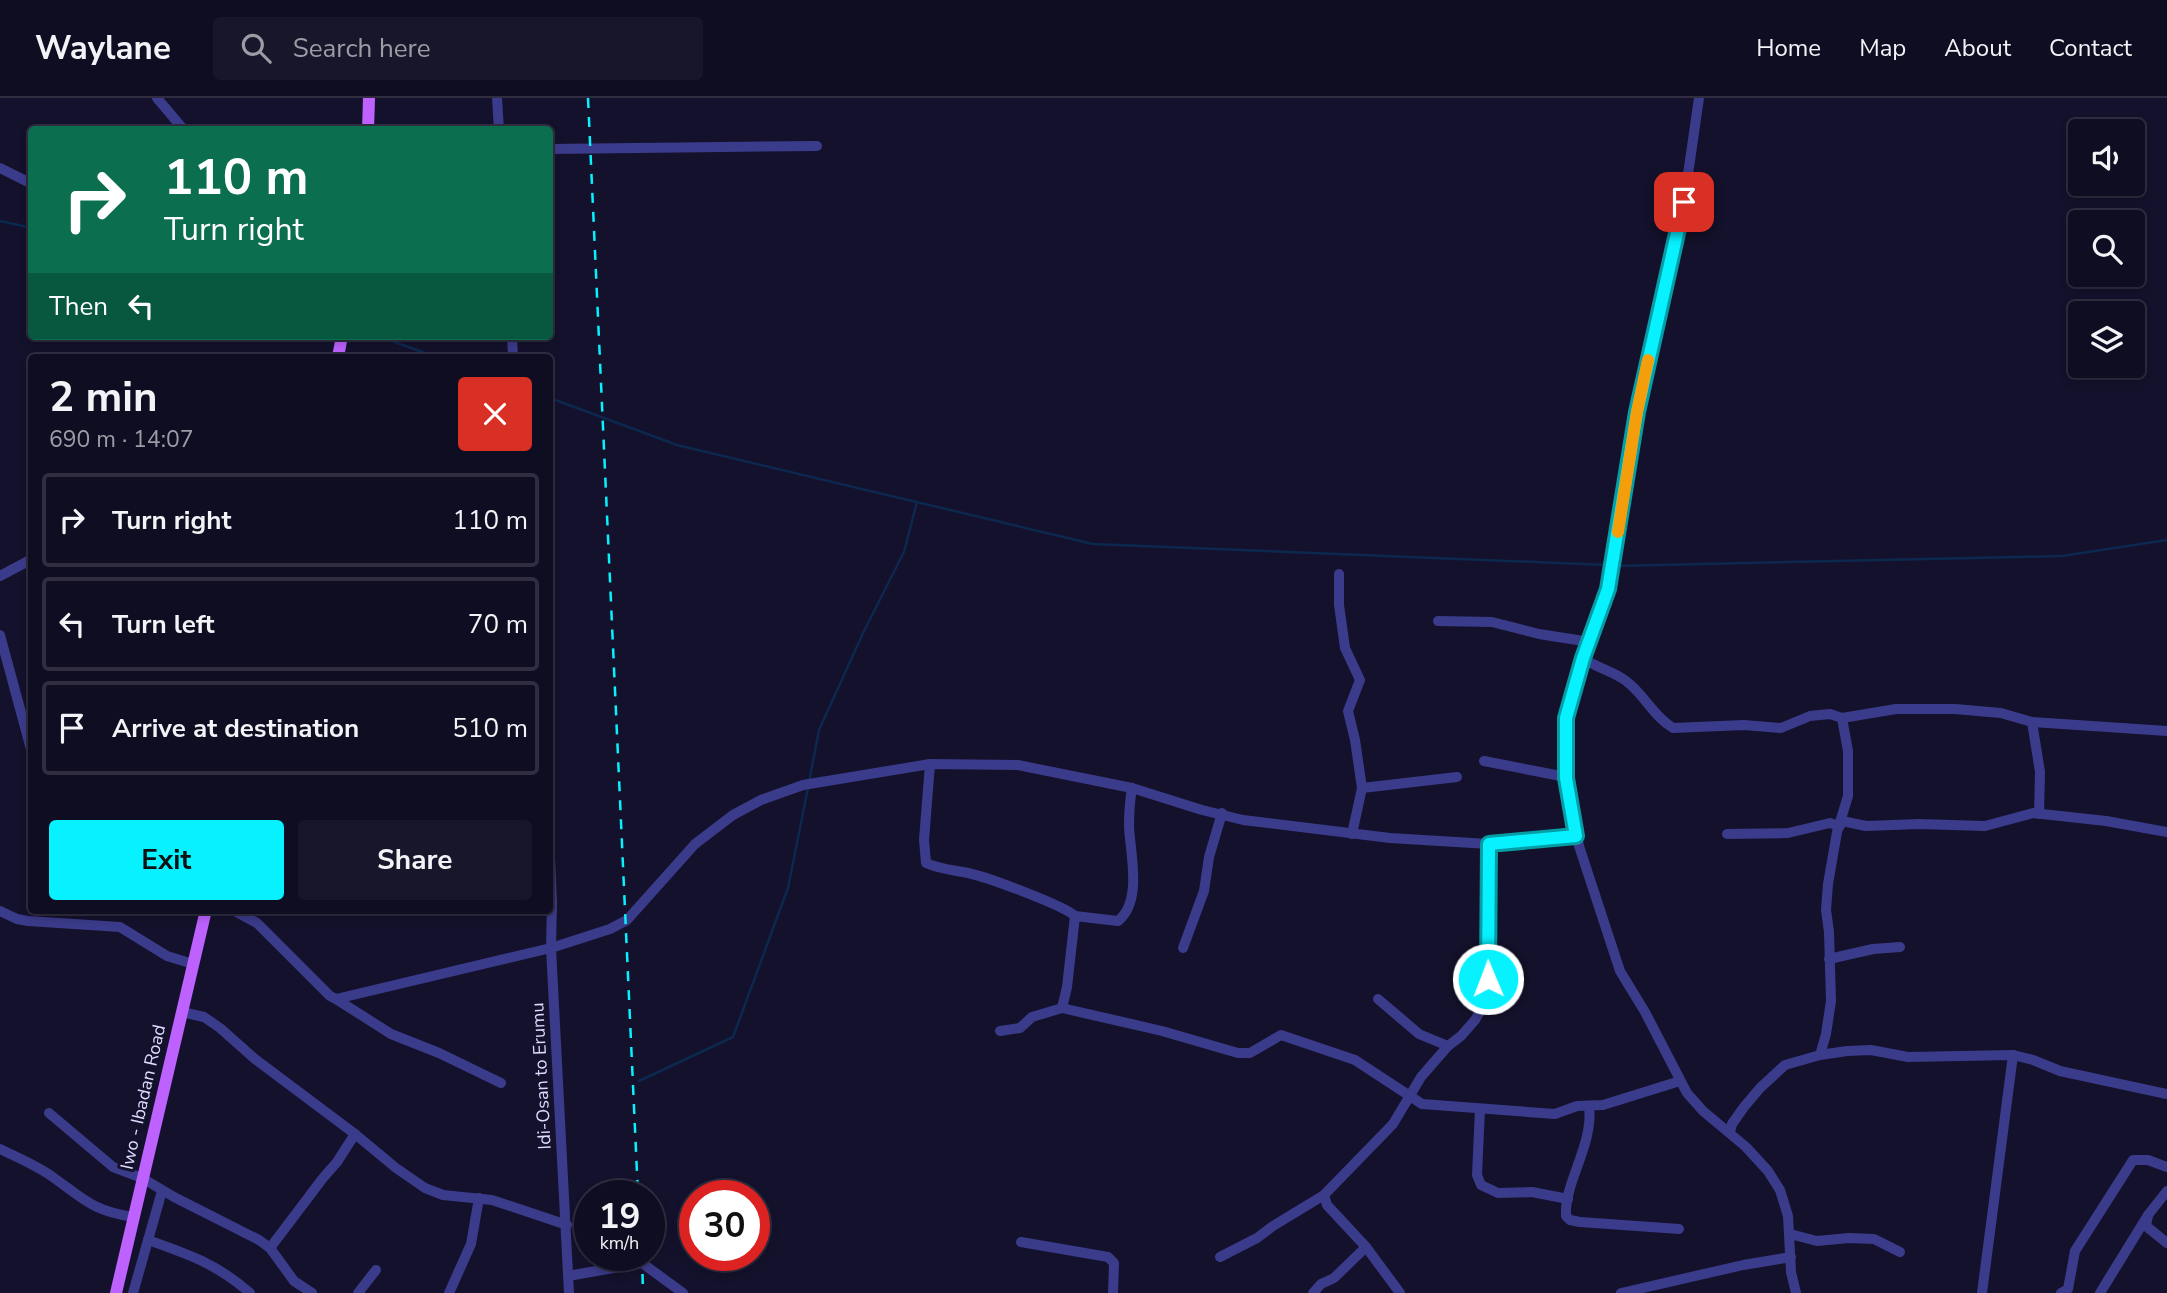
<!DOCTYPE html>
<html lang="en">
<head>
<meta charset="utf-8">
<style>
	body { margin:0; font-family:"Nunito Sans",sans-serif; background:#18162a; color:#f1f3f6; height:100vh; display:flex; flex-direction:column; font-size:26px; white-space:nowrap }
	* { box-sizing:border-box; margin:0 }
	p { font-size:23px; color:#9b9ca5 }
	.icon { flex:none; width:38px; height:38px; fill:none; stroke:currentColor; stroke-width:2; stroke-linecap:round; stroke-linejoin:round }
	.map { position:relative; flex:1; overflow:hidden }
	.drawer { position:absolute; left:28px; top:256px; width:525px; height:560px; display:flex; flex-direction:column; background:#0f0d21; border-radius:7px; box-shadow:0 4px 10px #0003,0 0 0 2px #2f2d3f }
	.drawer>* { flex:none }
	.guide { position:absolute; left:28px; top:28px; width:525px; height:214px; border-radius:7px; box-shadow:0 4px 10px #0003,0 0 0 2px #2f2d3f; background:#0b6e4f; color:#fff; overflow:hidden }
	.tools { position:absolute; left:2068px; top:21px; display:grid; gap:14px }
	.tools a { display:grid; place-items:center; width:77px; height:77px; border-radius:7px; background:#0f0d21; box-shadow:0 4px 10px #0003,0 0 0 2px #2f2d3f; font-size:35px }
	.speed { position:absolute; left:574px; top:1082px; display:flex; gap:14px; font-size:35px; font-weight:700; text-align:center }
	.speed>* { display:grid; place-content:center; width:91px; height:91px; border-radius:50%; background:#0f0d21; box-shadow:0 4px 10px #0003,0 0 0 2px #2f2d3f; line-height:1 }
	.speed small { font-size:18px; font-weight:400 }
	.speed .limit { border:10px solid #d22; background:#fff; color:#111 }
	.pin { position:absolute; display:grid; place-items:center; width:60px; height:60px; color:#fff; margin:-30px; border-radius:14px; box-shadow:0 4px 10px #0006 }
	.me { position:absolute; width:77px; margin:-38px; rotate:359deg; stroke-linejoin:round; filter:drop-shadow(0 0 5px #0008) }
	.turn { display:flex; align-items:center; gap:24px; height:147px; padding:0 21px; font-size:32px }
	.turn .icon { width:91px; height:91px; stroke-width:2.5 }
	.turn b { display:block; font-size:49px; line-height:60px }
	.then { display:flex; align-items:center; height:66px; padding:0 21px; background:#0003; gap:14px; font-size:26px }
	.round { display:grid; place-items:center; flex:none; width:74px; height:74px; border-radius:7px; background:#18162a }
	.summary { display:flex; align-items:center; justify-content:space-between; height:119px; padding:0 21px }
	h1 { font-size:42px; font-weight:700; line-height:52px }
	.cta { display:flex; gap:14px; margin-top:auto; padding:14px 21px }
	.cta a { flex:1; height:80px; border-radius:7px; background:#07f1ff; color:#111; font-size:28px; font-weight:700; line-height:80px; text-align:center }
	.cta a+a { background:#18162a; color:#f1f3f6 }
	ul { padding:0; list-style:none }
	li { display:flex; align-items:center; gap:21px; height:94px; margin:0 14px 10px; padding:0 7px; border:4px solid #2f2d3f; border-radius:7px }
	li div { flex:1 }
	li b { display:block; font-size:26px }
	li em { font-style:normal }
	header { display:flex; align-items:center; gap:42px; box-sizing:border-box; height:98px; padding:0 35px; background:#0f0d21; border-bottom:2px solid #2f2d3f }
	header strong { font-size:33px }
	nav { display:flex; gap:38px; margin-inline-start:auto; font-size:24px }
	.search { width:490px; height:63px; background:#18162a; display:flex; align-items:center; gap:18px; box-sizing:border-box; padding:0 24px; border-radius:7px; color:#9b9ca5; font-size:26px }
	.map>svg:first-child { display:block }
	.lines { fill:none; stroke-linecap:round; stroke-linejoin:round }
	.stream { stroke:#0c284f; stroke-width:2.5 }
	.minor { stroke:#3b3b8b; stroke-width:10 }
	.major { stroke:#be62ff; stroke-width:12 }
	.rail { stroke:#07f1ff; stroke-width:2.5; stroke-dasharray:10 9; stroke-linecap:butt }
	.route-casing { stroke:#059da6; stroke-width:18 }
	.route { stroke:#07f1ff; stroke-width:12 }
	.slow { stroke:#f59e0b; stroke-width:12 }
	.labels { text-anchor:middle; stroke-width:6; stroke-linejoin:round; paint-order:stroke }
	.street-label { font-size:18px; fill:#dedbff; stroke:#14112c }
</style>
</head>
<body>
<header>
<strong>Waylane</strong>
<div class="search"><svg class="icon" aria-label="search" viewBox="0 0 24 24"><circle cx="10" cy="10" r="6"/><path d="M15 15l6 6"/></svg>Search here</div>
<nav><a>Home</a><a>Map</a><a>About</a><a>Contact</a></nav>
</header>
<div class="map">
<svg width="2167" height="1195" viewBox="0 0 2167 1195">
	<rect width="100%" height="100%" fill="#14112c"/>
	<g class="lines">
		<g class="stream">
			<polyline points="0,123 32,130"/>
			<polyline points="378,238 436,259"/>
			<polyline points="550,300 677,347 1093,446 1607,467"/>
			<polyline points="1614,468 2062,458 2167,442"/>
			<polyline points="809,684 819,632 864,533 904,454 917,404"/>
			<polyline points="639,983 733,939 788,790 808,690"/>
		</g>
		<g class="minor">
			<polyline points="157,0 184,32"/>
			<polyline points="497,0 499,32"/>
			<polyline points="1699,0 1684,104 1637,314 1608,490 1583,560 1566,620 1566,679 1579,748 1620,873 1645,914 1687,995 1703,1013 1746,1049 1768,1073 1780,1092 1788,1118 1791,1174 1796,1195"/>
			<polyline points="550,51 817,48"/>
			<polyline points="0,70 32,86"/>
			<polyline points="512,238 513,259"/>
			<polyline points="1339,476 1339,507 1345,550 1360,582 1348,613 1355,642 1362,690 1352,736"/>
			<polyline points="0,478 32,461"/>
			<polyline points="1438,523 1492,524 1539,536 1590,544"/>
			<polyline points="0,537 32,655"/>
			<path d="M1583 560C1596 570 1614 573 1626 583 1644 596 1653 618 1673 630L1744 627 1781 630 1810 618 1830 616 1842 620 1848 653V698L1837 734 1828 786 1826 812 1829 834 1831 903 1826 936 1820 957"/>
			<polyline points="1842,620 1896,611 1955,611 2001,615 2032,624 2167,633"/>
			<polyline points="2032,624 2040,674 2039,716"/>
			<polyline points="1484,663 1566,679"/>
			<path d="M930 666 924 742 926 765C939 771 954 772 968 775 987 779 1063 807 1075 818L1067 889 1062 910 1032 919 1020 930 1000 933"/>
			<polyline points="1362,690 1457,679"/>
			<polyline points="1842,723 1866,728 1919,726 1985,728 2033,715 2106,723 2167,734"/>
			<polyline points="1727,736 1788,735 1830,725 1840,728"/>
			<polyline points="550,760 552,805 551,850 569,1195"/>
			<polyline points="233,812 257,825 330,898 336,901 551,850 610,831 627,822 695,746 733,717 761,702 803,687 930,666 1018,667 1132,690 1202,712 1243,722 1390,740 1489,746 1576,738"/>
			<polyline points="0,813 17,821 28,823 120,829 167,858 193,866"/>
			<path d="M1075 818 1118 823C1143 803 1130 755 1129 728 1129 715 1130 702 1132 690"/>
			<polyline points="1183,850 1204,793 1209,759 1222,715"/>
			<polyline points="1829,861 1873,851 1900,849"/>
			<polyline points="336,901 391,936 439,955 501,985"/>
			<polyline points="1378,901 1419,936 1448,948"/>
			<polyline points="1062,910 1162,933 1238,955 1250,955 1281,937 1355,962 1422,1006 1555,1016 1577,1008 1603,1007 1680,983"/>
			<polyline points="182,914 204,919 220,930 255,961 355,1036 396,1070 425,1090 443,1097 492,1102 567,1127"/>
			<path d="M1589 1008C1594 1047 1564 1084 1566 1118L1570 1122 1580 1124 1679 1131"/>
			<polyline points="1480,1011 1477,1077 1481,1087 1498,1095 1532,1094 1568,1101"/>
			<polyline points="49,1015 113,1069 142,1080 174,1099 259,1142 270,1150 294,1183 312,1195"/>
			<polyline points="1730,1034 1732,1026 1744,1009 1760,990 1785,967 1820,957 1847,953 1871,952 1908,959 2013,957 2033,962 2060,973 2167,996"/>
			<path d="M0 1051C18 1060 38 1068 54 1080 85 1102 93 1113 133 1119"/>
			<polyline points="2167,1093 2148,1117 2146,1128 2167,1145"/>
			<polyline points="1324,1097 1327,1107 1366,1149 1400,1195"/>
			<polyline points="1790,1136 1817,1143 1849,1140 1874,1141 1900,1154"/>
			<path d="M148 1142C188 1156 217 1166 250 1195"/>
			<polyline points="1021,1144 1108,1159 1114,1165 1113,1195"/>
			<polyline points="270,1150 323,1080 337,1064 355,1036"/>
			<polyline points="1220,1159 1257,1140 1273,1128 1324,1097 1393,1026 1421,979 1448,948 1461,938 1475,922 1485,905 1488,881 1489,746"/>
			<polyline points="568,1178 642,1165 683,1195"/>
			<polyline points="133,1195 162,1093"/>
			<polyline points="358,1195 376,1172"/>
			<polyline points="449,1195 471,1146 479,1100"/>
			<polyline points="1313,1195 1321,1186 1334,1180 1366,1149"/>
			<polyline points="1621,1195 1743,1167 1791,1159"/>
			<polyline points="1982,1195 2013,957"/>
			<polyline points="2061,1195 2068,1191 2075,1153 2133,1062 2148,1062 2167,1069"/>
			<polyline points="2100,1195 2148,1117"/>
		</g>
		<g class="major">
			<polyline points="368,32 369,0"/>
			<polyline points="338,259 342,238"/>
			<polyline points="116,1195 206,812"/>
		</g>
		<g class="rail">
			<polyline points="588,0 638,1097"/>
			<polyline points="642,1157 643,1195"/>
		</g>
	</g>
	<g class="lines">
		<defs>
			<polyline id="route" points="1488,881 1489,746 1576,738 1566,680 1566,620 1583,560 1608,491 1637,314 1684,104"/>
		</defs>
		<use href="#route" class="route-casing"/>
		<use href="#route" class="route"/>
		<polyline class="slow" points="1618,434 1637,314 1648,262"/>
	</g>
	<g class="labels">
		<g class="street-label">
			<text transform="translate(541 978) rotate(-93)" y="6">Idi-Osan to Erumu</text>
			<text transform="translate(143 999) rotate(-77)" y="6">Iwo - Ibadan Road</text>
		</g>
	</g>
</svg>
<div class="tools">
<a><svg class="icon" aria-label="sound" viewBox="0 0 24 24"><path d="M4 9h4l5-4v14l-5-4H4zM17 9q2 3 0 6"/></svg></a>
<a><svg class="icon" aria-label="search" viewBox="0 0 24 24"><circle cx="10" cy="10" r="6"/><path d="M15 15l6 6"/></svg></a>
<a><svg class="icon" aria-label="layers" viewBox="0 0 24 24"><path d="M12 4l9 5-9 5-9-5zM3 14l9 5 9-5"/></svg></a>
</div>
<div class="speed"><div>19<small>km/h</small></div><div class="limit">30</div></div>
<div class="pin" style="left:1684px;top:104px;background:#d93025"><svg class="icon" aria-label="arrive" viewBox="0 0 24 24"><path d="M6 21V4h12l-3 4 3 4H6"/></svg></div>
<svg class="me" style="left:1488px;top:881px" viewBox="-20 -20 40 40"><circle r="17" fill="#07f1ff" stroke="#fff" stroke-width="3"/><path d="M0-11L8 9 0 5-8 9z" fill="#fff"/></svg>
<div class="guide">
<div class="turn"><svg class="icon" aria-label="right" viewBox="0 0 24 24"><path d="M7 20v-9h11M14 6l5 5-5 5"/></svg><div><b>110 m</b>Turn right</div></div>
<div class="then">Then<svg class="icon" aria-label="left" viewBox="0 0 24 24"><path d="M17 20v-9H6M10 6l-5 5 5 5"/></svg></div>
</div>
<section class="drawer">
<div class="summary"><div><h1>2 min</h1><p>690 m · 14:07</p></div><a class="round" style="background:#d93025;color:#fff"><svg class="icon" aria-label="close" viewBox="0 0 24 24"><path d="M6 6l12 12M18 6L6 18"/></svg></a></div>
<ul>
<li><svg class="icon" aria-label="right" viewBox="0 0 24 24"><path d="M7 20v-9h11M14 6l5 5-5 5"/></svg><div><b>Turn right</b></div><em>110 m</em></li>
<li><svg class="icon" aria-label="left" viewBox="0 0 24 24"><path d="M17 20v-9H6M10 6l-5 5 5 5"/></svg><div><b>Turn left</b></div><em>70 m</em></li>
<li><svg class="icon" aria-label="arrive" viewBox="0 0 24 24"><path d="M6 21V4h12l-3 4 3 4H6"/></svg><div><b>Arrive at destination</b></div><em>510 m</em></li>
</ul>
<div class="cta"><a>Exit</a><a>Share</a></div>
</section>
</div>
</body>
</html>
